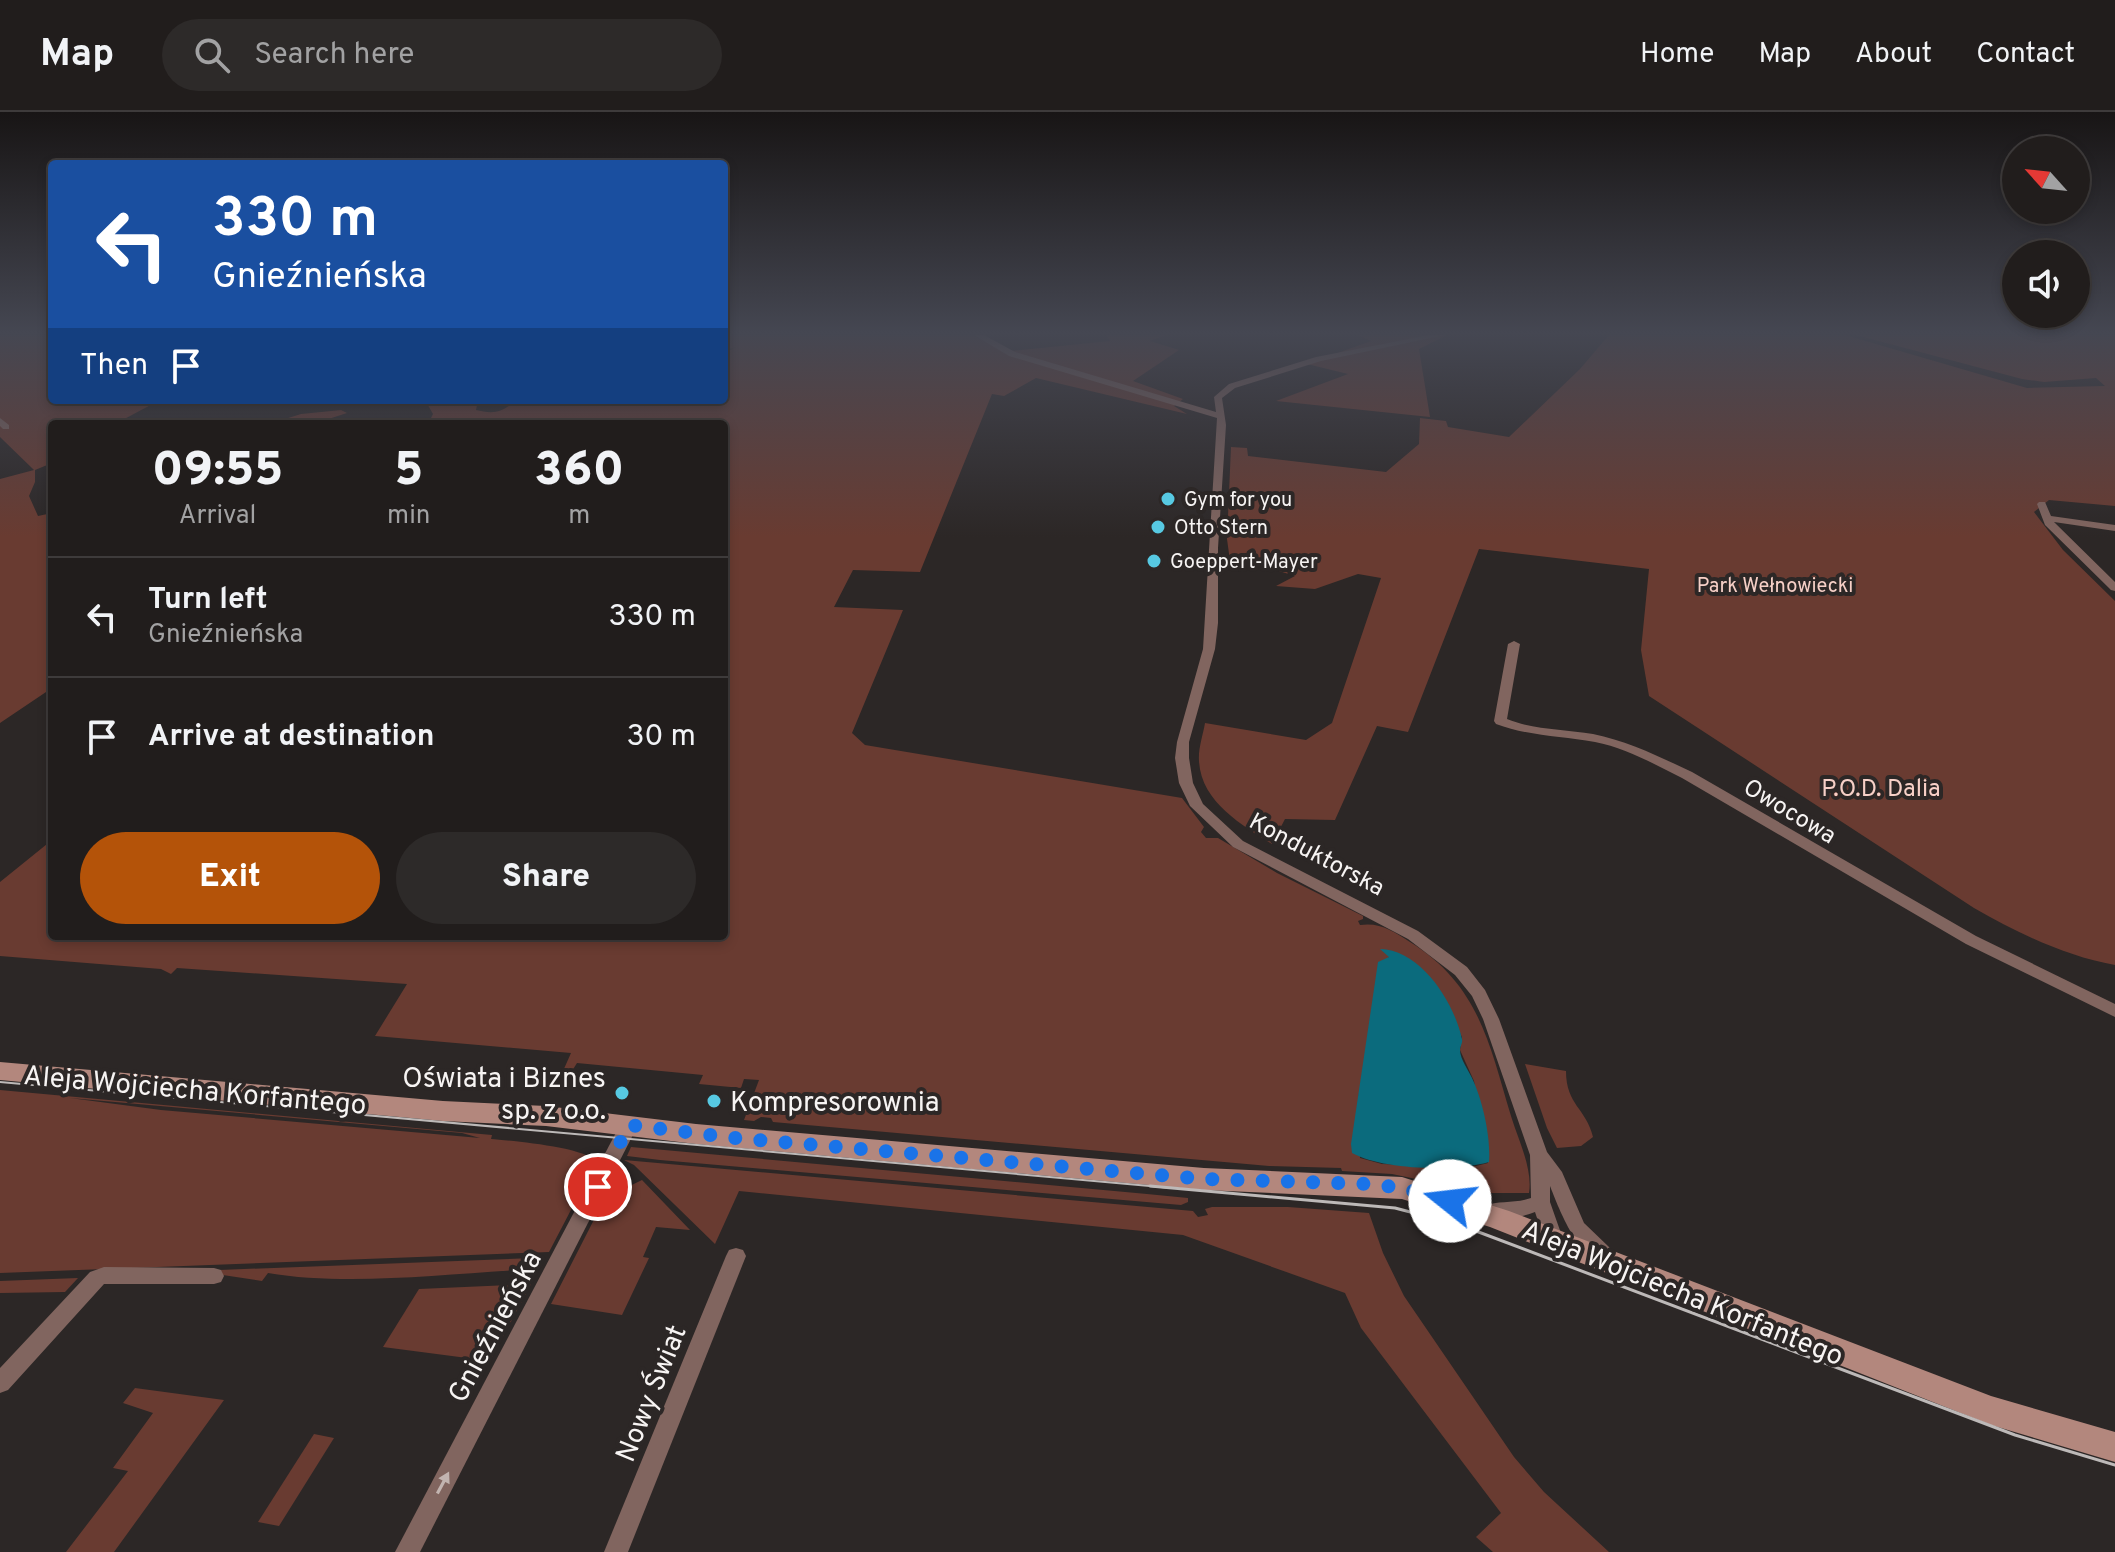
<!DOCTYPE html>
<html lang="en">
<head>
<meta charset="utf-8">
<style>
	body { margin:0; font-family:Overpass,sans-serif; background:#2d2a29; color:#f1f3f6; height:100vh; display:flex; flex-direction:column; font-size:30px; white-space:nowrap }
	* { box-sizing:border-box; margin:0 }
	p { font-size:26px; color:#a2a2a3 }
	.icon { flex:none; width:44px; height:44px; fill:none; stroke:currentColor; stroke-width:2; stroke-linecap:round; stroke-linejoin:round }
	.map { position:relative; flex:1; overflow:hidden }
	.panel { position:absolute; left:48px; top:308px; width:680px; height:520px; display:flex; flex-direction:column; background:#211d1c; border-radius:8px; box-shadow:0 4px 12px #0003,0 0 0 2px #3e3b3b }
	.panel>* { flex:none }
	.guide { position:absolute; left:48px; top:48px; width:680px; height:244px; border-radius:8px; box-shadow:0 4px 12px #0003,0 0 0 2px #3e3b3b; background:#1a4fa0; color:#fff; overflow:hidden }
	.needle { width:52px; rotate:297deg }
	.tools { position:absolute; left:2002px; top:24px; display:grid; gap:16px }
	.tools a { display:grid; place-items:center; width:88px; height:88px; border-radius:50%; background:#211d1c; box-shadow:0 4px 12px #0003,0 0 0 2px #3e3b3b; font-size:40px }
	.pin { position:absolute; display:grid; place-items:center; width:68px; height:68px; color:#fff; margin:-34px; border:4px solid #fff; border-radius:50%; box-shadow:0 2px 8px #0007 }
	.me { position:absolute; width:88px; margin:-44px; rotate:286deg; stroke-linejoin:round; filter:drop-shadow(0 0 6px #0008) }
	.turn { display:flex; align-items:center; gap:28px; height:168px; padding:0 32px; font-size:36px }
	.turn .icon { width:104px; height:104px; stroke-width:2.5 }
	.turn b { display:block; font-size:56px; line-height:68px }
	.then { display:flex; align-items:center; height:76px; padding:0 32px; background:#0003; gap:16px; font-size:30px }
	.eta { display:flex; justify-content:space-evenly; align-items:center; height:136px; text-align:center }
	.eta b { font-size:48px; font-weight:800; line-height:56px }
	.cta { display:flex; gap:16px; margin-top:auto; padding:16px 32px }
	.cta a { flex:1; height:92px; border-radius:48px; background:#b45309; color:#fff; font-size:32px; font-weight:800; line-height:92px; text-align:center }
	.cta a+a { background:#2d2a29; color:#f1f3f6 }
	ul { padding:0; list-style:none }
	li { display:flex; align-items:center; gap:24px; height:120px; padding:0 32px; border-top:2px solid #3e3b3b }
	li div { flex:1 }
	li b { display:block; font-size:30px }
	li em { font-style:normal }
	header { display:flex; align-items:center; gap:48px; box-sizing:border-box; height:112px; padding:0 40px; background:#211d1c; border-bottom:2px solid #3e3b3b }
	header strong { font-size:38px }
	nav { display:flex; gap:44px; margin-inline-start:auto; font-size:28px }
	.search { width:560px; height:72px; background:#2d2a29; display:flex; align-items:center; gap:20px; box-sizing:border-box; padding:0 28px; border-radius:44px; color:#a2a2a3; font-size:30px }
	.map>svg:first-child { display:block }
	.green { fill:#693b31; fill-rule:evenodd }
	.water { fill:#0b6b7d }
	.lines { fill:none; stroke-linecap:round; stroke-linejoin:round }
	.minor { fill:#81655f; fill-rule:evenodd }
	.secondary { fill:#b3877d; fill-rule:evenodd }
	.tram-far1 { stroke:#bdb9b8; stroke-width:2 }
	.tram { stroke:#bdb9b8; stroke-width:3 }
	.oneway { fill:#c2b4b0 }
	.route { stroke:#1a73e8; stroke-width:14; stroke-dasharray:0 25.2 }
	.poi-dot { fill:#57c9e2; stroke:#2c2726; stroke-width:3 }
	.labels { text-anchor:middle; stroke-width:8; stroke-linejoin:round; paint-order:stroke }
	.far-poi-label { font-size:20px; fill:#f7f4f3; stroke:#2c2726; text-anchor:start }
	.far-park-label { font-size:20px; fill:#f7d0c7; stroke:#2c2726 }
	.park-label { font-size:24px; fill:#f7d0c7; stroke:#2c2726 }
	.street-label { font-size:24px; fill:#f7f4f3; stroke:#2c2726 }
	.near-poi-label { font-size:28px; fill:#f7f4f3; stroke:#2c2726; text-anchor:end }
	.near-street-label { font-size:28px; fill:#f7f4f3; stroke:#2c2726 }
</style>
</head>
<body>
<header>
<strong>Map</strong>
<div class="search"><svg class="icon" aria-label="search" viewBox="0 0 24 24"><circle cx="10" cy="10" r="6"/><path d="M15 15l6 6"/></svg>Search here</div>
<nav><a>Home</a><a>Map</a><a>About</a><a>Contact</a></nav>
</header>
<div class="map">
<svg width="2115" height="1440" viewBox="0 0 2115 1440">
	<rect width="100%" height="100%" fill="#2c2726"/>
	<g class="green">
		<polygon points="0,223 52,223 52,288 160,288 115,312 52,312 52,351 35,358 35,370 29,384 38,404 52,401 52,576 0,611 0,367 34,358 0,325"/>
		<path d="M724 223H971L1011 239 1110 229 1106 223H1166L1150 229 1179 238 1133 269 1183 287 1174 294 1187 302 1036 266 1004 284 992 282 920 460 853 458 834 495 903 498 852 621 865 633 1182 686 1204 715 1201 720 1206 726H1218L1277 761 1363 804V807L1358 809 1360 813C1380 810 1393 819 1410 830 1479 873 1489 931 1511 1004 1518 1027 1533 1057 1529 1081H1484L1449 1075 1443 1055 1464 1057 1488 1051 1474 969 1460 938 1462 925 1456 913 1424 859 1408 847 1389 845 1386 848 1358 987 1360 1046 1382 1052 1437 1054 1445 1073 1392 1062 1342 1059 1341 1056 1269 1054 773 1010 771 1006 761 1005 754 1009 744 1008 759 968 744 967 741 976 699 972 703 963 577 951 572 959H563L571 941 375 924 407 872 177 856 171 862 161 857 0 844V770L52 728V824H724V312H418L430 308 433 302 425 288H478L476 298C489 301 499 302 510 293L509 288H724V241L736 235 724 239Z"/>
		<polygon points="1358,223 1447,223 1419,237 1430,305 1276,289 1348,262 1307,252 1371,229"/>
		<path d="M1609 223H1845L2027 276 2105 274 2096 266 2044 270 2022 267 1856 223H2115V394L2049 388 2034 400 2063 438 2115 489V853C2065 844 2018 821 1974 796L1649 584 1641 538 1649 457 1479 437 1408 620 1377 614 1335 708 1285 707 1272 732C1242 713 1201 690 1199 649 1198 637 1203 623 1205 611L1306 628 1332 611 1381 466 1358 462 1315 477 1276 474 1295 464 1247 449H1230L1227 427 1231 335 1247 336 1248 344 1386 360 1419 332 1420 306 1446 309 1448 315 1509 325 1580 257Z"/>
		<polygon points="341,298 347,301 313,312 269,312 301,302"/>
		<path d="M1525 952 1566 959C1566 993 1586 996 1593 1025L1581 1034 1557 1036 1547 1016Z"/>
		<path d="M0 978 492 1023 491 1027C512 1029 586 1035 596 1050L549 1140 0 1161ZM70 986 462 1021 480 1026 161 998Z"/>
		<polygon points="631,1035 1147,1082 1188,1086 1188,1090 1181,1093 660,1048 627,1044"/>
		<polygon points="624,1048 1193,1099 1198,1105 1208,1103 1205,1097 1212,1095 1288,1095 1369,1101 1383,1141 1404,1184 1514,1345 1544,1380 1609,1440 1493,1440 1476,1425 1501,1401 1361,1216 1345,1181 1183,1123 739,1079 715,1132 634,1053"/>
		<polygon points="642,1068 690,1118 656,1115 643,1145 649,1146 622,1203 551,1192 605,1086"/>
		<path d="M533 1146 538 1157C455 1161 349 1175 268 1161L262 1169 216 1162 219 1158Z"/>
		<polygon points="78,1166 65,1180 0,1181 0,1169"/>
		<polygon points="531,1172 490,1249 383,1235 419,1177"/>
		<polygon points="135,1276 224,1288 114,1440 66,1440 128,1359 113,1356 153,1301 123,1291"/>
		<polygon points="314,1322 334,1326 279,1414 258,1410"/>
	</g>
	<path class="water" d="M1380 837C1421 838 1454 890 1462 927 1463 931 1460 934 1460 938 1460 947 1469 959 1472 966 1483 989 1491 1026 1489 1050 1455 1060 1383 1058 1352 1041L1351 1032 1378 850 1389 845Z"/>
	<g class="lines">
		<g class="minor">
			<path d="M974 223H984L1015 240 1216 300 1214 285 1229 272 1316 245 1429 223H1445L1321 249 1235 276 1222 286 1226 313 1218 436V511L1215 537 1189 630V646L1193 671 1203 692 1243 729 1418 819 1467 855 1485 878 1499 907 1547 1040 1562 1060 1584 1111 1609 1135 1612 1141 1609 1147C1581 1157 1558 1094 1550 1074V1090L1563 1127 1560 1133 1553 1135 1546 1133 1535 1100C1518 1106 1502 1110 1484 1104L1482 1099 1484 1094C1499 1088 1514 1092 1531 1086L1530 1043 1483 907 1472 884 1455 863 1408 827 1233 735 1190 694 1179 671 1175 646 1177 630 1203 537 1217 306 1009 244Z"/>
			<polygon points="0,306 9,313 9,317 3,317 0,314"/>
			<polygon points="2039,390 2045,390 2051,404 2115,413 2115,419 2054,410 2115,470 2115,479 2111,478 2045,413 2037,392"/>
			<path d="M1514 529 1520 532 1507 607C1534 618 1564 617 1593 622 1628 629 1660 645 1692 660L1976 824 2115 892V905L1966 832 1682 666C1654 652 1626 636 1595 630 1561 624 1528 624 1496 612L1494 609 1508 532Z"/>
			<polygon points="629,1006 635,1008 638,1013 420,1440 395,1440 620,1013 623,1008"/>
			<polygon points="736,1136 743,1138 746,1144 628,1440 604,1440 726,1144 729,1138"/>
			<polygon points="104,1155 214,1156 221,1158 224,1164 221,1170 214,1172 104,1172 8,1278 0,1281 0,1256 90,1160"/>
		</g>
		<polygon class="secondary" points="0,950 443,989 546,994 696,1012 1204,1056 1402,1065 1509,1099 1991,1284 2115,1320 2115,1350 1991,1313 1490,1115 1402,1087 1204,1078 696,1032 546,1014 443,1009 0,968"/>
		<polyline class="tram-far1" points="0,970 1172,1076"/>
		<polyline class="tram" points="1150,1074 1395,1096 1460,1113 2015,1323 2115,1353"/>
	</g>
	<defs><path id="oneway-solid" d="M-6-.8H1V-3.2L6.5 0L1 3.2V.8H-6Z" transform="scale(2)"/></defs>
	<use class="oneway" href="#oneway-solid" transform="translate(443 1371) rotate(-62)"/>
	<linearGradient id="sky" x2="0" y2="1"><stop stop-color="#181515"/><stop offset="0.52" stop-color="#454752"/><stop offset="1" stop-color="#454752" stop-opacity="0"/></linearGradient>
	<rect width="2115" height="425" fill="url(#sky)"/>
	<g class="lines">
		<polyline class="route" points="598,1075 629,1013 735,1026 1204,1067 1369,1072 1402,1076 1450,1089"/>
	</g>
	<g class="poi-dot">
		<circle cx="1168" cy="387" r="8"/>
		<circle cx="1158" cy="415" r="8"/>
		<circle cx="1154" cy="449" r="8"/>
		<circle cx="622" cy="981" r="8"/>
		<circle cx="714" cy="989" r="8"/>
	</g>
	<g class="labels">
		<g class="far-poi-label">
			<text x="1184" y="394">Gym for you</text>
			<text x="1174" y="422">Otto Stern</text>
			<text x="1170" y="456">Goeppert-Mayer</text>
		</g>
		<g class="far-park-label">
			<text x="1775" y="480">Park Wełnowiecki</text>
		</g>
		<g class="park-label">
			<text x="1881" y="684">P.O.D. Dalia</text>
		</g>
		<g class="street-label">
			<text transform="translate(1790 699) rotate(31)" y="8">Owocowa</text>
			<text transform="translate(1317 742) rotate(28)" y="8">Konduktorska</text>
		</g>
		<g class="near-poi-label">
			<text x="606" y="975">Oświata i Biznes<tspan x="606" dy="32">sp. z o.o.</tspan></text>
			<text x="730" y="999" text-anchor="start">Kompresorownia</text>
		</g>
		<g class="near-street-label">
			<text transform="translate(195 977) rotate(5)" y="10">Aleja Wojciecha Korfantego</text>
			<text transform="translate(1683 1180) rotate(22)" y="10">Aleja Wojciecha Korfantego</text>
			<text transform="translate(494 1214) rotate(-62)" y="10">Gnieźnieńska</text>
			<text transform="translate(650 1281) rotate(-68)" y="10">Nowy Świat</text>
		</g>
	</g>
</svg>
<div class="tools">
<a><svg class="needle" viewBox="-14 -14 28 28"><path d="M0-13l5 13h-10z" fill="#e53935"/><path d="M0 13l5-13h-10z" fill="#a2a2a3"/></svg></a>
<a><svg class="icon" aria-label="sound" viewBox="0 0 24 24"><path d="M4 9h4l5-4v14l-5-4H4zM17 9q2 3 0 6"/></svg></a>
</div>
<div class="pin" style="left:598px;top:1075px;background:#d93025"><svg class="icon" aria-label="arrive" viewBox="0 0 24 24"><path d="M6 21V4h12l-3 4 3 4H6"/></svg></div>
<svg class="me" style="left:1450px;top:1089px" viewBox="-20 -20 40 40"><circle r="19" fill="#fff"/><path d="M0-13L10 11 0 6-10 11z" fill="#1a73e8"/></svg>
<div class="guide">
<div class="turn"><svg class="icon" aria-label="left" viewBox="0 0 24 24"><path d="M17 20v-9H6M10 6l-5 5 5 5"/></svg><div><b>330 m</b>Gnieźnieńska</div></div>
<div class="then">Then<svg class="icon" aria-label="arrive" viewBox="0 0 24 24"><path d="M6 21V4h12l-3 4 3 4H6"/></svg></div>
</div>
<section class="panel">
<div class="eta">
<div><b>09:55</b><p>Arrival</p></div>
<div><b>5</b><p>min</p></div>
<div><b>360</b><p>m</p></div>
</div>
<ul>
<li><svg class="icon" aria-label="left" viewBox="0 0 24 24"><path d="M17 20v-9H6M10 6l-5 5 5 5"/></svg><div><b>Turn left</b><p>Gnieźnieńska</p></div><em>330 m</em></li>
<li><svg class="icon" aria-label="arrive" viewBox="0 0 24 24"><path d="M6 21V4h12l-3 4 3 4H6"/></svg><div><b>Arrive at destination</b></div><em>30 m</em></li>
</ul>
<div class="cta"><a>Exit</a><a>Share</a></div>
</section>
</div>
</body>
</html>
